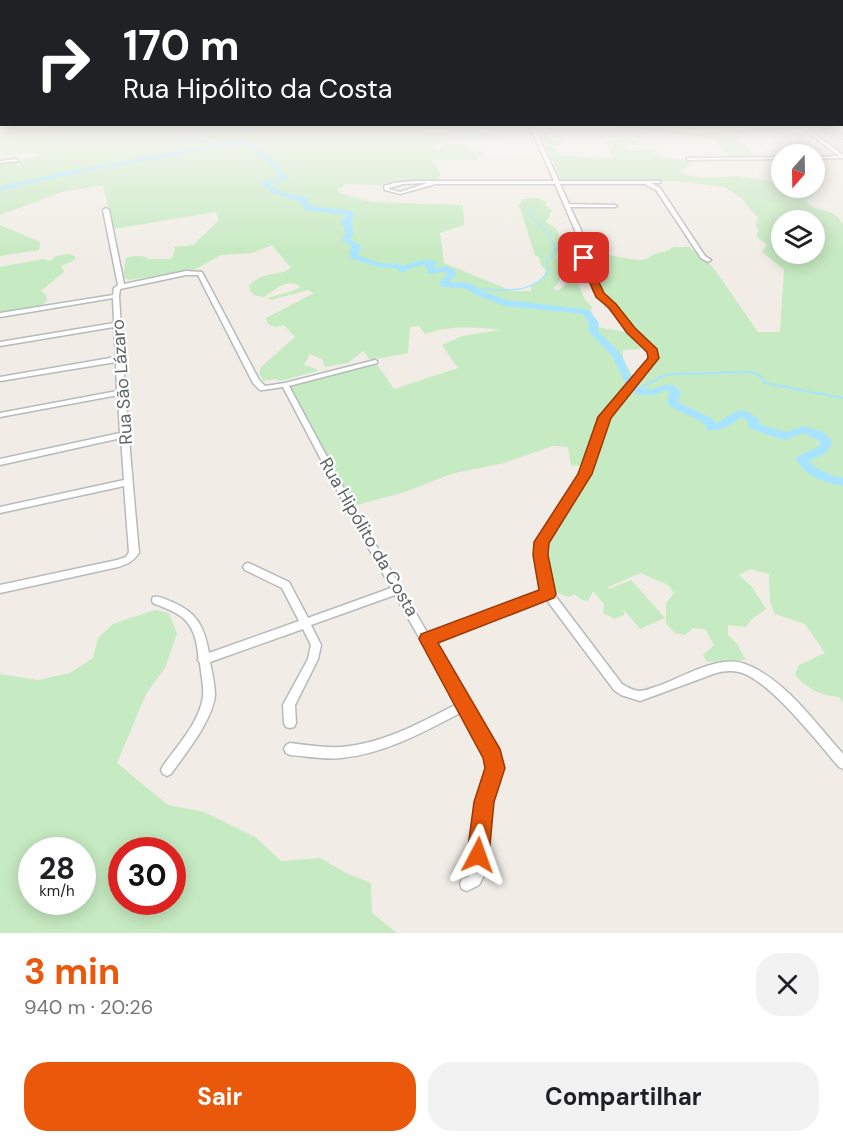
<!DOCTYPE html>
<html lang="pt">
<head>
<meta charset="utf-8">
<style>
	body { margin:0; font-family:"DM Sans",sans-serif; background:#f2f2f2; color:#202124; height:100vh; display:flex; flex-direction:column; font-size:22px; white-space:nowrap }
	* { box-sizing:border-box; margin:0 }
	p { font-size:20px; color:#757577 }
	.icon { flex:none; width:33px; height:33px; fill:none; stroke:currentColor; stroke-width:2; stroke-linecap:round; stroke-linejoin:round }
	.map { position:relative; height:933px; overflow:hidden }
	.details { display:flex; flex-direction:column; background:#fff; flex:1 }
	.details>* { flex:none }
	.guide { position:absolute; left:0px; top:0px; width:843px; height:126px; box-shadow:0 3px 15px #0003; background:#202124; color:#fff; overflow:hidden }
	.needle { width:39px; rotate:200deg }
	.tools { position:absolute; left:771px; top:144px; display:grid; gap:12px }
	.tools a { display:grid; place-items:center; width:54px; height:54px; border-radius:50%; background:#fff; box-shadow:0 3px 15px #0003; font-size:30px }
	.speed { position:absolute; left:18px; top:837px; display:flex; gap:12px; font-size:30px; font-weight:700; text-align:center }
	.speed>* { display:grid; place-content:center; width:78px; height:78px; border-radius:50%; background:#fff; box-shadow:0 3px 15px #0003; line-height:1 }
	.speed small { font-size:15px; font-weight:400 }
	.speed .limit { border:9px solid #d22; background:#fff; color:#111 }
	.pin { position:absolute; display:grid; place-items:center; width:51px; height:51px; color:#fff; margin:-26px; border-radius:12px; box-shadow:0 3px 9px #0006 }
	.me { position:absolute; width:66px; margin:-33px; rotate:4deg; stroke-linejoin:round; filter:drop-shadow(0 0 4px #0008) }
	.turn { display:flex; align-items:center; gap:21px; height:126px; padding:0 24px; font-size:27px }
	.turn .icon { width:78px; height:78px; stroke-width:2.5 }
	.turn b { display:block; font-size:42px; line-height:51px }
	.round { display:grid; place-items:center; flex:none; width:63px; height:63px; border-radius:24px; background:#f2f2f2 }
	.summary { display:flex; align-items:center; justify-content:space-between; height:102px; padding:0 24px }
	h1 { font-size:36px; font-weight:700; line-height:45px; color:#ea580c }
	.action { display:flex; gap:12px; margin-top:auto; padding:12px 24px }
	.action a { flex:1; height:69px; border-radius:24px; background:#ea580c; color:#fff; font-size:24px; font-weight:700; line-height:69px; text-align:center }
	.action a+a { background:#f2f2f2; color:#202124 }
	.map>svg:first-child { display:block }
	.education { fill:#e1dcd4 }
	.green { fill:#c6eac1; fill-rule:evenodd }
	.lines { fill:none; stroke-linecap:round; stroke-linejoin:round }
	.stream-far1 { stroke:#a8e4ff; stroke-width:1.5 }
	.stream { stroke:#a8e4ff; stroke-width:2 }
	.river { fill:#a8e4ff; fill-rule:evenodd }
	.minor-casing { stroke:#b6babd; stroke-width:3 }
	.major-casing { stroke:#fcb754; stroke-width:4 }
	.minor { fill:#fff; fill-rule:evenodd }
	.major { fill:#ffe7ad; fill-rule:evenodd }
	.route { fill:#ea580c; stroke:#983908; stroke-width:1.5 }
	.labels { text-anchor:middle; stroke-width:4.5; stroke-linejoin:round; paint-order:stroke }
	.street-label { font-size:18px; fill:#5d6367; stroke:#fff }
</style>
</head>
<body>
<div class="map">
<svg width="843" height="933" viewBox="0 0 843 933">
	<rect width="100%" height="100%" fill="#f1ede6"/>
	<polygon class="education" points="843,126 843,156 806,128"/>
	<g class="green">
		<path d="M39 124 530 125 532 129 394 130 431 133 477 131 500 136 497 139H467L435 145 433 148 440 150 444 144H467L469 151H484L476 160H432L440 173 439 180 381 185 346 184 337 190 339 193 371 202 463 205 464 225 440 233 444 263 512 291H531L532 284 542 280 546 271 541 265 539 257 535 255 519 205 523 199 538 198 546 202 545 205 552 210 546 222 556 228 562 243 556 257 562 261C565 271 560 282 553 289L559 290 566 284 571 274H579V285L585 300 592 307 591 311 597 327 626 332 643 346 641 349 623 350C621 366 634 369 632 381L627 385 633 391 660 356 606 297C602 290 587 257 587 251L590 248C602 254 629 260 642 260 648 260 650 256 655 254 662 251 667 253 673 247H690L699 257 712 266 758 332H780L784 270 762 252 767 245 757 237 758 229 755 225 758 218 742 199 725 187 678 181 561 180 541 135 545 132 553 140 567 141 551 146 556 151 554 155 612 158 606 141 629 138 637 140V144L625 146 627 149C638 153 647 147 658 151L653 154 661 157 688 161 691 164 679 171 685 175 705 178 738 176 781 183 782 188H814L815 181 825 184 806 201C817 215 829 203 843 224V703L839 697C819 695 809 690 795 675L799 665 825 653 805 624 775 614 770 602 769 574 750 569 739 575 752 587 766 609 752 619 746 627 728 625V635L737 644 746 660 707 662 703 655 714 645 706 630 693 628 685 635 674 633 666 623V603L674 593 668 585 641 573 608 587 609 589 631 580 665 618 640 629 625 611 624 615 615 619 603 613 604 604 593 591 588 601 582 600 574 594 570 597C547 594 546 569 545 549L595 468 571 465 568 447 553 446 504 463 451 474 405 492 353 506 288 385 376 363 394 389 458 368 442 345 462 336 501 330C478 327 447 325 425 334L419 326 410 327 408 353 370 360 363 351 348 363 325 367 322 359 310 354 304 365 317 369V371L281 381 275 379 263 381 259 373 261 367 295 337 284 325 275 327 268 324 266 318 314 293 308 290 271 300 267 298 293 291 301 287C286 277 276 290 264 297 255 296 251 295 249 286 266 269 276 278 291 268L272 245 252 253 221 255 196 269 129 280 123 277 126 258C134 256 142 254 148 259H171L175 251 174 247 193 245 218 221 216 212 114 229 103 186H97L62 192 0 215V163L32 158 41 153 0 155V130L22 132 52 128ZM782 220H814V254H782Z"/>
		<polygon points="731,132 757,158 730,158 707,133"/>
		<polygon points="0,225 40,242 39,250 0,256"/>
		<polygon points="70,254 76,257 73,261 61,266 64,272 41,291 46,295 47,301 41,306 0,313 0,267 44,259 50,261 56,256"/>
		<path d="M155 610 169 613 177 634 165 668 146 694 117 763 168 805 204 812 255 837 281 861 320 858 346 873 371 883 372 913 397 933H0V674L38 680 70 673 93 658 98 638 113 624ZM32 850H82V902H32ZM122 850H172V902H122Z"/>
	</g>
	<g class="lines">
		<g class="stream-far1">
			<polyline points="193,124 189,138 217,143 218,147"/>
			<path d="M474 289C500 290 535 296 549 269L546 260 552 256 555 248 548 233 530 214 531 208"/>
		</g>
		<polyline class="stream" points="637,390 663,376 673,374 752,372 762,377 764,383 843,398"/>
		<path class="river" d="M241 140 262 149 264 155 281 166V172L290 176 281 182 268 184 284 193 307 198 311 206 353 211 354 216 351 220 353 222 350 224 354 227 352 230 354 232 350 240 361 245 358 255 379 263 398 264 403 266C413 262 429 257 438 263L434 266 435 269 445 266 455 270 456 275 449 282 470 283 482 291 507 300 589 310 599 323 598 331C605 339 615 346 621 355 628 365 631 387 645 389 655 391 662 383 673 385L681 392 678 402 713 419 715 423C736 416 736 401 758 419L759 424 785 432 804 426 821 431 833 441 826 453 809 461 810 464 831 475 843 478V486C826 482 804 477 796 459L798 456 818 447 821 442 804 433 785 440 781 439 749 428 748 422 742 417C732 425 720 432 707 430L704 423 669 406 667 400 670 393 667 390C654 396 642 398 629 390L612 356 588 331 589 323 583 314 505 306 476 295 465 288 442 287 439 283 448 273 444 272 429 274 426 265 414 267 402 273 396 268 378 267 351 258 349 252 352 246 342 241 346 233 343 230 345 228 340 224 346 215 305 210 301 202 274 194 261 183V181L277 179 282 176 276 174V168L259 157 257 151 240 144 62 176 0 191V187L62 172Z"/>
		<defs>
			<g id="minor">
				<path d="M529 124H533L559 181H660V183H651L660 188 705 256 711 260 708 262 701 258 656 190 646 185V184H560L569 204 615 205 617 206 615 207H570L581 230 586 256 600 290 657 355 652 365 609 418 589 475 546 542 545 555 553 593 622 684C627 687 632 690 639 691 646 691 654 687 661 685 684 676 721 654 745 664 785 679 815 723 843 754V769L839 767C818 743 769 679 739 672 731 670 723 671 716 673L640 701 621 695 614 690 546 599 433 641 499 756V772L486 829V872L479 885 467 891 462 889 460 884 462 879 468 877 472 872 474 829 487 763V757L462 712C424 732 384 754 341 758 324 760 307 756 290 755L286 753 284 749 286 745 290 743C307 745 324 748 341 747 382 744 420 723 457 704L395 595 311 625 321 645 318 659 295 705 296 723 294 727 290 728 286 727 284 723 283 705 308 659 311 645 303 629 210 662C212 672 215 685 215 695 213 720 185 754 171 774L167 776 163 774 161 770 163 766C177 746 200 722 203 696 204 686 201 674 200 663L198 660C199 654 197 647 196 641 190 616 175 612 153 603L152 600 153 597C160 596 165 599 172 602 198 613 204 627 209 653L299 621 282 588 245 570 243 567 245 564 248 563 251 564 289 582 308 618 391 588 349 513 283 387 263 390H260L253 383 198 275H186L120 289 119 296C124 382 131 467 139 553 133 562 127 564 118 567L0 593V585L117 560 126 557 129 552 124 486 0 513V507L124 480 121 438 0 465V459L120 433 118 395 0 417V413L117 391 116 362 0 381V377L116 357 114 327 0 346V342L114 323 113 298 0 317V313L113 295 114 288 118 285 103 210 106 208 109 210 124 284 186 271 202 272 259 380 265 386 285 383 375 360 377 361V363L289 386 357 513 428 634 543 592 535 555 536 542 581 475 601 417 647 363 650 355 594 291 580 256 575 230 555 184H436L400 194 385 190 384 186 394 183 413 181H554ZM427 183 400 192 389 189V188L403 184Z"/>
				<polygon points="801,125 803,125 843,155 843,158 814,159 814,157 839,156 801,127"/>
				<polygon points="782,157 782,159 688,160 686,159 688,158"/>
				<polygon points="16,159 18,160 18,161 0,163 0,161"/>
			</g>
			<polygon id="major" points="615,124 638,124 699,130 800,124 836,124 699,134"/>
		</defs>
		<use href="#minor" class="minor-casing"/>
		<use href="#major" class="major-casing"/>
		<use href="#minor" class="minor"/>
		<use href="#major" class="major"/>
	</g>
	<linearGradient id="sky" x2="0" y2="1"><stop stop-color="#8ec7f1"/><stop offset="0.49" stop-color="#f9f7f4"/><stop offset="1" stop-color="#f9f7f4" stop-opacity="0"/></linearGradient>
	<rect width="843" height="255" fill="url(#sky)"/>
	<polygon class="route" points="581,256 587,256 604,293 616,304 635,328 657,349 659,358 611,418 592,474 549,543 548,555 556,594 554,598 438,643 500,749 505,768 494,802 489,855 486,863 478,866 470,863 467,855 474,802 485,768 483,758 419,639 421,634 539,590 533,555 534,542 578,474 598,417 648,358 647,352 627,333 609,308 596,297 579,258"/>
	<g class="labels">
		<g class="street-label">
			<text transform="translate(122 382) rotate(-94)" y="6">Rua São Lázaro</text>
			<text transform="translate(369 537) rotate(60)" y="6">Rua Hipólito da Costa</text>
		</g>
	</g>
</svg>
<div class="tools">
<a><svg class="needle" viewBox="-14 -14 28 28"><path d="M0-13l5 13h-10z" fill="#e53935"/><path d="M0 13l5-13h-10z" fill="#757577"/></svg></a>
<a><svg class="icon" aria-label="layers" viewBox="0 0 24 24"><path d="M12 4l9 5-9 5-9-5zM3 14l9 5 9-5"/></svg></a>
</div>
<div class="speed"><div>28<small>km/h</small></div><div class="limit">30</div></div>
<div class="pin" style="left:584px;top:258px;background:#d93025"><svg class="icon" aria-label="arrive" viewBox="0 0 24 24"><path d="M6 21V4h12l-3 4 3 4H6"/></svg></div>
<svg class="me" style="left:478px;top:855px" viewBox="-20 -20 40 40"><path d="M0-17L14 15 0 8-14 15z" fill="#ea580c" stroke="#fff" stroke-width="4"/></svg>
<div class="guide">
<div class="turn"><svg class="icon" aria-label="right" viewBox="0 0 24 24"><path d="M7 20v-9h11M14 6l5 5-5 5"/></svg><div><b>170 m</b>Rua Hipólito da Costa</div></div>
</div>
</div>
<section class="details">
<div class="summary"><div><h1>3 min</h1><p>940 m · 20:26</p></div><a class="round"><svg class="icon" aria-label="close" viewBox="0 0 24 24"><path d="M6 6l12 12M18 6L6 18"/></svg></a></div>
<div class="action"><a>Sair</a><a>Compartilhar</a></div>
</section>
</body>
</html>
